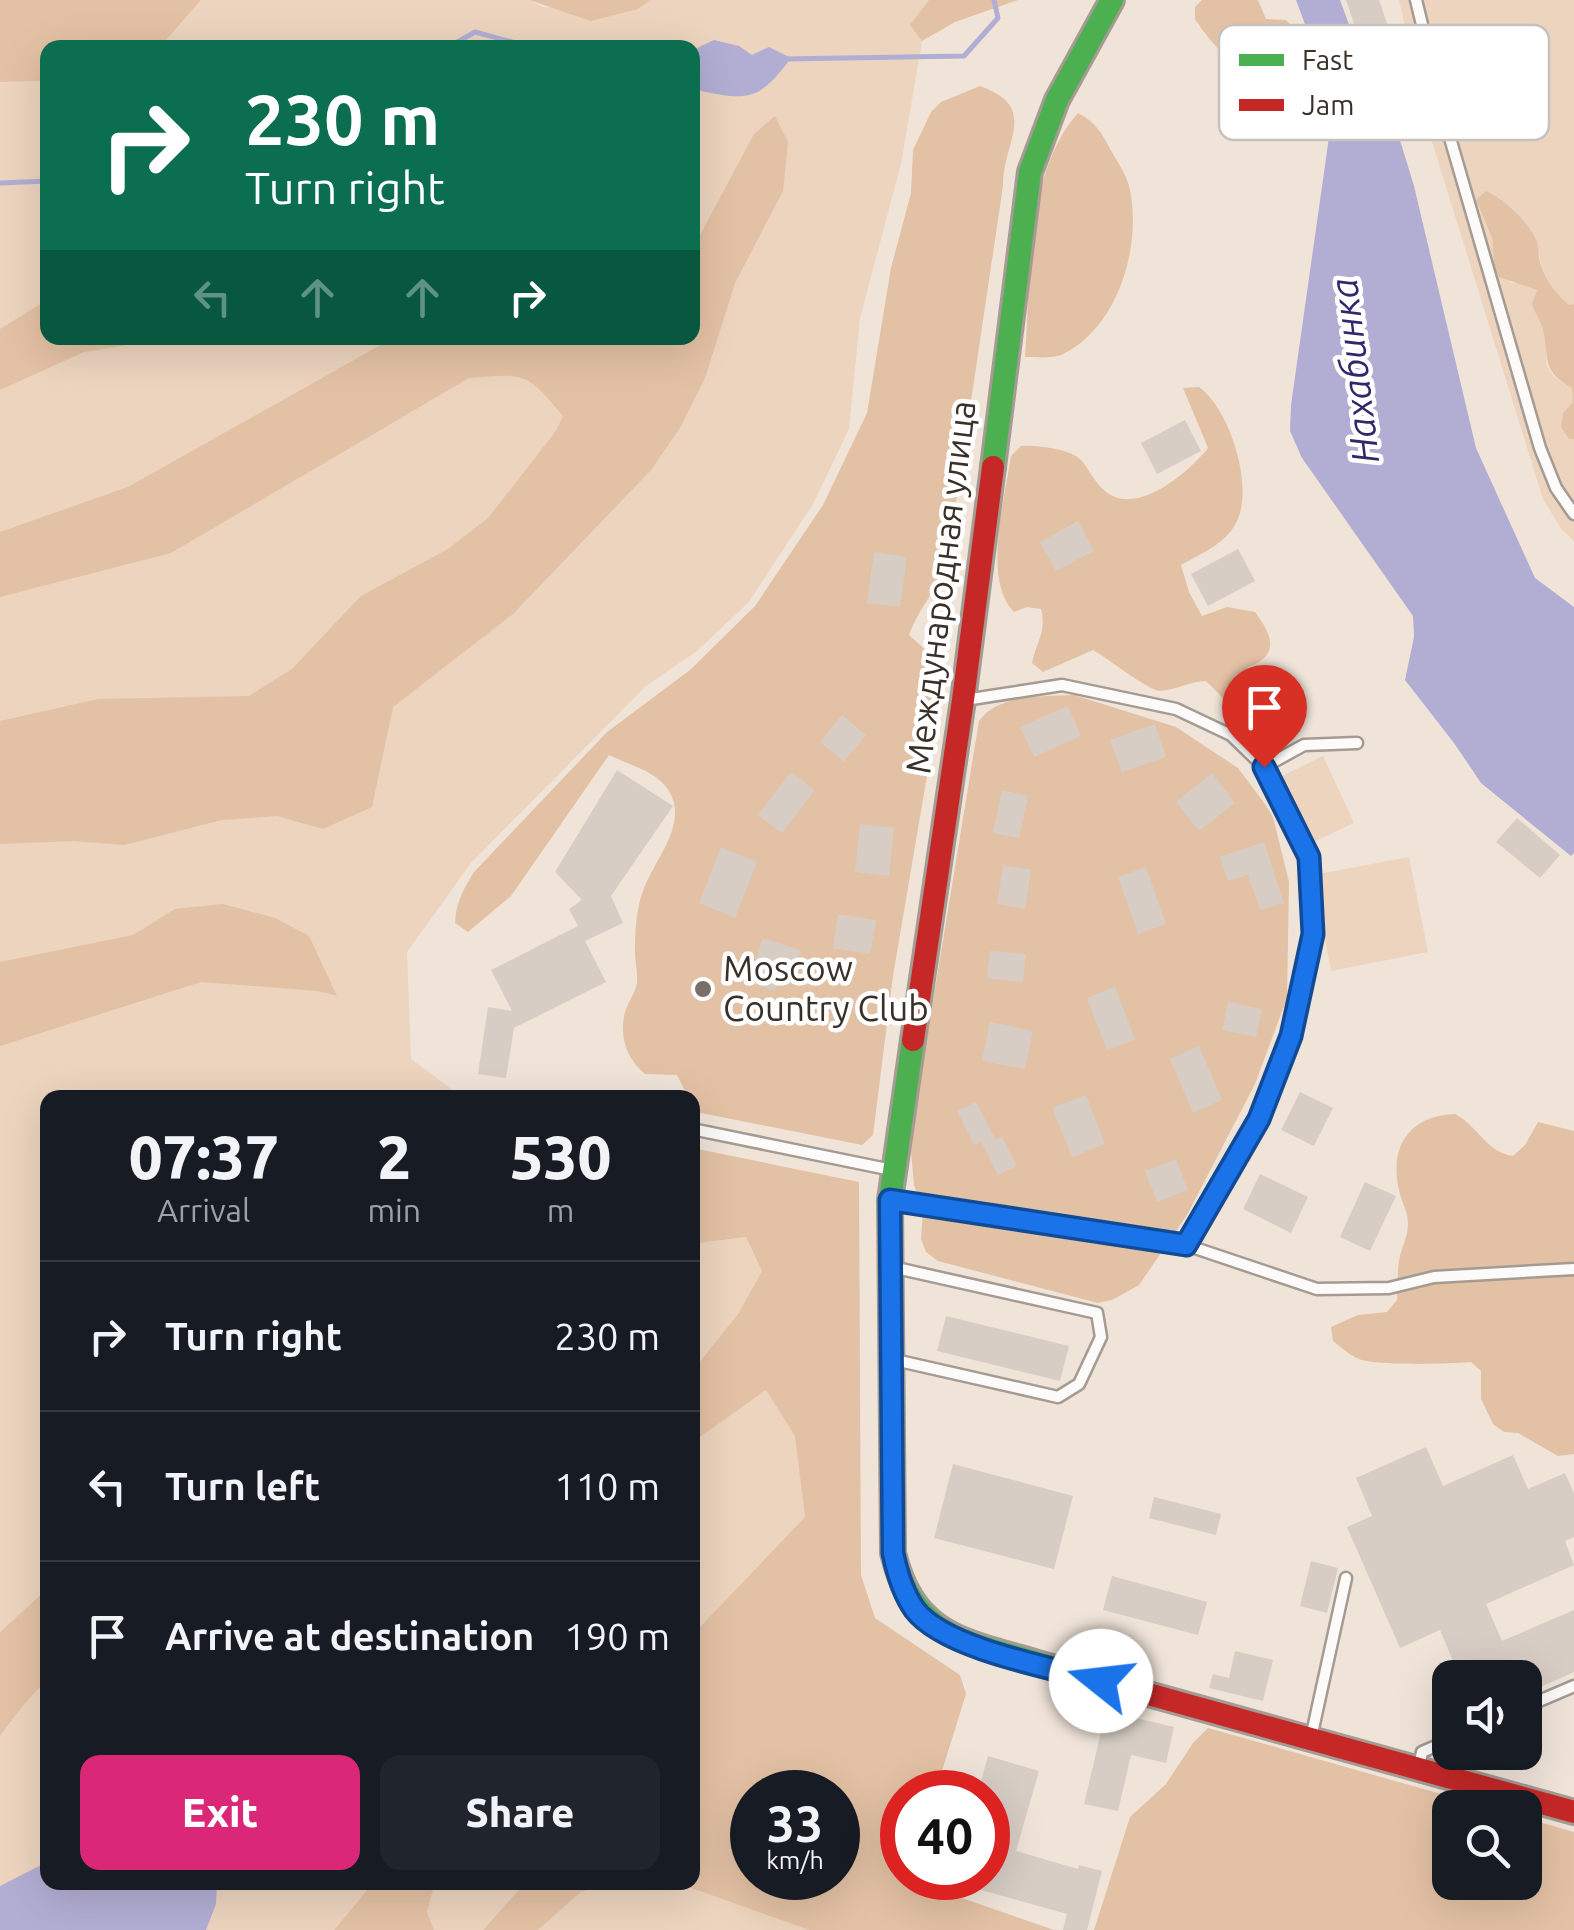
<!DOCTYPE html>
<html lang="en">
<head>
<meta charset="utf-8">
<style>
	body { margin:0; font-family:Ubuntu,sans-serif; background:#20242c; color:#f1f3f6; height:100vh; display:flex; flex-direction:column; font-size:38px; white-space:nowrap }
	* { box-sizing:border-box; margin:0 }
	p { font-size:32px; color:#9ea1a6 }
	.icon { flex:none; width:55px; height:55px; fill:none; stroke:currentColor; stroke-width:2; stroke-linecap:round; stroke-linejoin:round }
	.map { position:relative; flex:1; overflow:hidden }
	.drawer { position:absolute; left:40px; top:1090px; width:660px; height:800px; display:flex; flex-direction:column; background:#171b24; border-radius:20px; box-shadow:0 10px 40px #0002 }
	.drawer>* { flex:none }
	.banner { position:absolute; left:40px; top:40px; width:660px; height:305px; border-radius:20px; box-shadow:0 10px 40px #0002; background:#0b6e4f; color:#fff; overflow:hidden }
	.fabs { position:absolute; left:1432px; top:1660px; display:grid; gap:20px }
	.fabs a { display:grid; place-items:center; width:110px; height:110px; border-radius:20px; background:#171b24; box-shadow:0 10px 40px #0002; font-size:50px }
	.speed { position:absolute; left:730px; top:1770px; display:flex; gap:20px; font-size:50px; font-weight:700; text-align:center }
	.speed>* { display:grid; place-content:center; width:130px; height:130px; border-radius:50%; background:#171b24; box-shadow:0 10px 40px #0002; line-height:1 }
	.speed small { font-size:25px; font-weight:400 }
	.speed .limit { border:15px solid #d22; background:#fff; color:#111 }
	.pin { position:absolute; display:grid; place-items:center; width:85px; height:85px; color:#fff; margin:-102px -42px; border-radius:50% 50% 50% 0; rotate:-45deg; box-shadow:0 0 10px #0007 }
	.pin .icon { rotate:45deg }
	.me { position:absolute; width:110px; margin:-55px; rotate:286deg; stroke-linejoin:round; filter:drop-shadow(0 0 8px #0008) }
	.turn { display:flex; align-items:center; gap:35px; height:210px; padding:0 40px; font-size:45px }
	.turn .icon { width:130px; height:130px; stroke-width:2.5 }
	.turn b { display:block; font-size:70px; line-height:85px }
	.lanes { display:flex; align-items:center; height:95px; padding:0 40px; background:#0003; justify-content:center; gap:50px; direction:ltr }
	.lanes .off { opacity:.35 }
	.eta { display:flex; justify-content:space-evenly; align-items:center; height:170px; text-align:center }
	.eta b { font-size:60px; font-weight:800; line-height:70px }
	.primary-button { display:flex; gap:20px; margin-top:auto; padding:20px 40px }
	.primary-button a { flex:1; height:115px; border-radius:20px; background:#db2777; color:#fff; font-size:40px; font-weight:800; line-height:115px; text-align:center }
	.primary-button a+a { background:#20242c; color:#f1f3f6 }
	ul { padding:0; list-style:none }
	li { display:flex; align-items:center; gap:30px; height:150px; padding:0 40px; border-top:2px solid #363941 }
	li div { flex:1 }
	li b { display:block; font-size:38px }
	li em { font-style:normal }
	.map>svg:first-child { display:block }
	.green { fill:#ecd4be }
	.forest { fill:#e3c1a4; fill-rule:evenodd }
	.water { fill:#b2add3 }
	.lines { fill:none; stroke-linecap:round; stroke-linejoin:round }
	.stream { stroke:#b2add3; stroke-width:5 }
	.building { fill:#d7cdc5 }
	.lane-casing { stroke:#a49b93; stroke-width:15 }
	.fast-casing { stroke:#a49b93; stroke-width:28 }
	.jam-casing { stroke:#a49b93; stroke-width:28 }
	.lane { stroke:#fdfbf9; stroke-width:10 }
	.fast { stroke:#4caf50; stroke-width:22 }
	.jam { stroke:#c62828; stroke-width:22 }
	.route-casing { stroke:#114b97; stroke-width:25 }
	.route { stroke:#1a73e8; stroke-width:18 }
	.poi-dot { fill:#796f66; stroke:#fff; stroke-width:4 }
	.labels { text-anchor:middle; stroke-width:9; stroke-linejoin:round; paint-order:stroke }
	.street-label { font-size:35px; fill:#393028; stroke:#fff }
	.poi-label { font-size:35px; fill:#393028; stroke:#fff; text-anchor:start }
	.water-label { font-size:38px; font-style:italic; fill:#33276c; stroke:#fff }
	.key { fill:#fff; stroke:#c4c1be; stroke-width:2.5 }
	.key-label { font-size:28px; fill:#393028 }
</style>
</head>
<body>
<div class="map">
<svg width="1574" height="1930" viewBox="0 0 1574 1930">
	<rect width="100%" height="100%" fill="#f0e4d9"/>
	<g class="green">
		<polygon points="201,0 529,0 543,7 638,9 650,0 929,0 911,25 922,41 901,164 860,318 849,429 813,504 749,602 697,651 646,686 471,863 407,952 411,1059 462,1097 48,1098 47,1589 0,1632 0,82 47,81 48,338 692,338 692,48 160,47"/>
		<path d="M1399 0H1574V304L1569 305C1549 290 1539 266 1537 242L1476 200 1492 238 1494 265 1511 283H1525L1537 290C1536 311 1537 310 1544 328 1554 358 1531 366 1572 388L1573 402 1563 413 1569 439H1574V541L1562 530 1543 499 1429 132Z"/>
		<polygon points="1323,756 1354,823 1313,842 1282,776"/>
		<polygon points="1409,857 1428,952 1331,971 1313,875"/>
		<polygon points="746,1237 762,1271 738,1314 693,1370 693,1248 699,1243"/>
		<polygon points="766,1390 796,1436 805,1517 696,1631 693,1646 693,1442"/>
		<path d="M47 1682 48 1882 373 1883 334 1930H0V1736C10 1721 34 1690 47 1682Z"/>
		<polygon points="612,1882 677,1883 809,1930 538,1930 581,1892"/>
		<polygon points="435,1883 525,1883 483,1930 434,1930 427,1912"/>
	</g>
	<g class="forest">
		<polygon points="0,0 201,0 160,47 48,48 47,81 0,82"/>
		<polygon points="529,0 650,0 638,9 591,21"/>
		<polygon points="929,0 1018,0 955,22 922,41 910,25"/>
		<path d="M1202 0H1258L1266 19 1286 20 1291 25 1308 81 1293 84C1265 50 1262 72 1234 61 1222 57 1202 30 1195 19V7Z"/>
		<path d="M980 86C1041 108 1002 142 1003 186L948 556C941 586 919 607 909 635L931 655 937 667 926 726 930 758 893 976 873 1135 862 1145 696 1112 692 1098 688 1097 677 1075 645 1074C626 1058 619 1037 625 1012 628 1002 635 994 637 983 638 973 635 962 635 952 635 933 636 909 643 891 653 862 685 829 672 797 662 772 631 766 609 755L511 896 468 932 455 923C456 902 463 890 474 872L607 732 690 670 755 606 823 505 867 413 891 268 911 193 913 150 931 112 941 102Z"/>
		<path d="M1078 113C1096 122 1102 134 1112 152 1118 163 1126 174 1129 186 1143 243 1119 327 1063 354 1053 359 1037 357 1025 357 1031 279 1024 174 1078 113Z"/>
		<path d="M775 116 788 142 783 191 735 283 705 378 680 428 651 470 513 614 393 707 372 807 323 829 277 816 222 820 124 845 74 841 0 844V721L98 699 249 696 292 669 361 596 448 549 488 518 556 431 563 416C526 372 526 373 469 378L171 553 0 597V532L128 487 393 338H692L693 248 754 134Z"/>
		<path d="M1486 191C1504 199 1530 223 1537 242 1539 247 1538 253 1539 258 1543 276 1555 294 1569 305L1574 304V439H1569L1561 427 1563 413 1573 402 1572 388C1543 371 1549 364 1544 334 1543 324 1535 314 1532 304L1537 290 1499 277 1494 265 1492 238 1476 200Z"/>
		<polygon points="47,300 48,338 145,338 134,344 84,352 0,390 0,329"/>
		<path d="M1199 387C1230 409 1255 488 1236 523 1224 545 1202 553 1181 565L1189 592 1202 616 1227 607 1255 612C1272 635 1281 655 1248 667L1237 695 1225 700 1206 681C1190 681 1176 690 1160 691 1149 691 1109 659 1093 650L1043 672 1032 663C1036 642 1047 632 1041 609L1027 607 1014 612C982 580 1005 497 1011 456L1021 446C1036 445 1069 449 1080 459 1089 468 1094 482 1104 490 1135 519 1189 472 1208 448L1183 388Z"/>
		<path d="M1074 695 1176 727 1238 768 1265 804 1273 817 1289 882 1287 998 1255 1084 1187 1215 1139 1285 1112 1300 1098 1303 938 1261 926 1252 921 1239 923 1210 914 1185 910 1141 979 721C1000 693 1041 697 1074 695Z"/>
		<polygon points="223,904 275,918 309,936 337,996 318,991 201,982 0,1046 0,962 133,935 175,909"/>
		<path d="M1455 1114C1478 1126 1486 1152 1513 1156L1525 1145 1538 1122 1574 1131V1454L1558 1456 1518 1433 1504 1432 1493 1424 1481 1399V1371L1471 1362C1450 1364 1376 1366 1359 1359 1349 1355 1341 1347 1333 1341L1331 1327 1358 1315 1387 1312 1397 1300C1398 1288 1397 1274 1399 1261 1401 1248 1408 1237 1408 1224 1408 1213 1403 1205 1400 1194 1388 1149 1407 1116 1455 1114Z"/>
		<path d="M693 1148 859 1182 861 1575 875 1618 960 1675 966 1694 941 1774 929 1792H902C902 1820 896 1846 893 1874L1054 1930H809L677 1883 692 1882V1646L696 1631 805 1517 795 1436 766 1390 693 1442V1370L738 1314 762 1271 746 1237 699 1243 693 1248ZM752 1792H838V1878H752Z"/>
		<path d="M47 1589V1682C34 1690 10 1722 0 1736V1632Z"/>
		<polygon points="1208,1728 1487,1807 1450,1808 1450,1882 1525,1882 1525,1818 1574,1832 1574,1930 1094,1930 1130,1817 1166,1784 1193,1743"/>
		<polygon points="373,1883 435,1883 427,1912 434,1930 334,1930"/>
		<polygon points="525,1883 525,1882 612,1883 581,1892 538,1930 483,1930"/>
	</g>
	<g class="water">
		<polygon points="1296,0 1340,0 1358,49 1373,52 1414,186 1476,448 1535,578 1574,607 1574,853 1571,856 1481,783 1454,743 1405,680 1414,637 1413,616 1302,458 1290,431 1291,405 1330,130 1322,70"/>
		<path d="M714 40 739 46 752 55 769 47 791 58C758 103 746 101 693 89V50Z"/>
		<polygon points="47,1862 48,1882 217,1883 216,1904 206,1930 0,1930 0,1886"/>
	</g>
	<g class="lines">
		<g class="stream">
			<polyline points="447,48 475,32 534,48"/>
			<polyline points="785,59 964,56 998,18 994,0"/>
			<polyline points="0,183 48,181"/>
		</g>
	</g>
	<g class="building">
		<polygon points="1346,0 1379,0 1390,32 1360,42"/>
		<polygon points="1185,420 1201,451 1157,474 1141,443"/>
		<polygon points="1078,521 1094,551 1056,571 1040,542"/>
		<polygon points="1238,549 1255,581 1208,606 1191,574"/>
		<polygon points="874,552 907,557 900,607 867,603"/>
		<polygon points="1068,706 1081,736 1034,757 1020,727"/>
		<polygon points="842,715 866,735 844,762 820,742"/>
		<polygon points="1155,724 1166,757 1122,772 1110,740"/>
		<polygon points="617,770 673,806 611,896 623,923 585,941 606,982 514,1028 506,1078 478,1074 488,1007 512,1011 491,970 578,926 569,909 582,900 555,872"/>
		<polygon points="791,772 815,790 782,833 758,815"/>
		<polygon points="1212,773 1235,803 1199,831 1176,802"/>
		<polygon points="1002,790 1028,796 1019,838 993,833"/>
		<polygon points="1517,818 1560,855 1540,878 1496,842"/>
		<polygon points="860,824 894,828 889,876 855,872"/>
		<polygon points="1264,842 1284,903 1260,910 1248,875 1228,881 1220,857"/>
		<polygon points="721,847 757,862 735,918 699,903"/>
		<polygon points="1003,865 1031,870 1025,909 997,904"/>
		<polygon points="1146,867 1166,924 1138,934 1118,877"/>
		<polygon points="838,914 876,920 870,954 833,948"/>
		<polygon points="763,938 800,950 789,985 778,981 775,991 748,982"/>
		<polygon points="990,951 1026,954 1023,982 987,978"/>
		<polygon points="1115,987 1135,1039 1107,1050 1087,998"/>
		<polygon points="1228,1002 1262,1009 1256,1037 1222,1030"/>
		<polygon points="990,1022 1033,1031 1025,1069 982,1061"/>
		<polygon points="1199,1046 1222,1100 1193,1113 1170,1059"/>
		<polygon points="1300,1092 1333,1108 1314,1146 1281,1130"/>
		<polygon points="1086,1095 1105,1144 1072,1157 1052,1108"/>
		<polygon points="976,1102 996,1140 1002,1137 1017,1166 998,1175 981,1141 974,1145 957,1111"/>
		<polygon points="1176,1159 1188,1190 1157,1202 1145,1171"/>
		<polygon points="1260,1174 1308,1197 1291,1233 1243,1209"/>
		<polygon points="1365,1182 1396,1196 1370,1251 1340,1237"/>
		<polygon points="946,1316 1069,1346 1060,1381 937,1351"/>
		<polygon points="1426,1447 1443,1486 1513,1455 1528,1489 1565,1473 1574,1493 1574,1537 1565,1541 1574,1565 1486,1604 1502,1641 1574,1610 1574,1672 1525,1694 1525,1678 1460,1678 1440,1630 1400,1648 1347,1527 1372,1516 1356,1478"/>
		<polygon points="953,1464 1073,1496 1054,1569 934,1538"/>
		<polygon points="1154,1497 1221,1514 1216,1535 1149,1518"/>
		<polygon points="1311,1561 1338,1568 1327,1613 1300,1606"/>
		<polygon points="1112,1576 1207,1602 1198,1635 1103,1610"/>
		<polygon points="1235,1651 1273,1660 1263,1701 1209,1688 1213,1674 1229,1678"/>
		<polygon points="1106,1711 1174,1727 1166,1763 1131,1755 1118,1811 1084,1804"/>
		<polygon points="988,1756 1039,1771 1016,1851 1078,1869 1079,1865 1102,1871 1087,1930 1063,1930 1067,1914 952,1882 953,1878 988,1878 988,1792 978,1792"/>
	</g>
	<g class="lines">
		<defs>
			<g id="lane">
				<polyline points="1416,0 1448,131 1540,448 1556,488 1574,514"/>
				<polyline points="965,700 1062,685 1176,709 1231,735 1264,767 1309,857 1313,935 1291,1036 1259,1119 1186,1245"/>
				<polyline points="1264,767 1304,745 1357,743"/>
				<polyline points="692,1129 892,1170"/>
				<polyline points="892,1200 1186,1245 1317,1289 1389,1288 1434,1277 1574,1269"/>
				<polyline points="892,1267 1097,1313 1101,1337 1079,1384 1058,1397 895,1360"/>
				<polyline points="1525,1707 1574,1686"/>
				<polyline points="1311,1738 1346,1578"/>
				<polyline points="1419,1766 1422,1752 1450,1740"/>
			</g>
			<g id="fast">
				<polyline points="993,467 1030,172 1057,100 1112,0"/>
				<path d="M913 1040 890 1200 893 1553C912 1630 955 1640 1024 1659 1057 1669 1090 1678 1123 1687"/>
			</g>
			<g id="jam">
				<polyline points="913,1040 963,700 993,467"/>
				<polyline points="1123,1687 1574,1812"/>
			</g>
		</defs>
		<use href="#lane" class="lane-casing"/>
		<use href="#fast" class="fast-casing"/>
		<use href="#jam" class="jam-casing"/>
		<use href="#lane" class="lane"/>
		<use href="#fast" class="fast"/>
		<use href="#jam" class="jam"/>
	</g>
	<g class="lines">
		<defs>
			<path id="route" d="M1101 1681C1053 1668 945 1649 915 1610 903 1593 897 1573 893 1553L890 1200 1186 1245 1259 1119 1291 1036 1313 934 1309 857 1264 767"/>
		</defs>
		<use href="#route" class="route-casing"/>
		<use href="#route" class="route"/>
	</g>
	<circle class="poi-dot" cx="703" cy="989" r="10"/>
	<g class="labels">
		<g class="street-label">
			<text transform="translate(941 587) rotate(-83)" y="12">Международная улица</text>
		</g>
		<g class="poi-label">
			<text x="723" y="981">Moscow<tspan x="723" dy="40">Country Club</tspan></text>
		</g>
		<g class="water-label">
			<text transform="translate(1355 371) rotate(-97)" y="13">Нахабинка</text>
		</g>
	</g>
	<rect x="1219" y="25" width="330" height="115" rx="15" class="key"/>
	<rect x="1239" y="54" width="45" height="12" fill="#4caf50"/>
	<rect x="1239" y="99" width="45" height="12" fill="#c62828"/>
	<g class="key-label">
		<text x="1302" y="70">Fast</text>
		<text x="1302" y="115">Jam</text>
	</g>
</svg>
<div class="fabs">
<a><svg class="icon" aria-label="sound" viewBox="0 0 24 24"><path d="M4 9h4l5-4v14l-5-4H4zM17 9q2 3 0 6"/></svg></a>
<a><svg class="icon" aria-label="search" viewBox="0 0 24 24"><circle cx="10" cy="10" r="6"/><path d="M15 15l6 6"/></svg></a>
</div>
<div class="speed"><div>33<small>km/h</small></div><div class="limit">40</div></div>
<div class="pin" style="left:1264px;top:767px;background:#d93025"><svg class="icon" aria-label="arrive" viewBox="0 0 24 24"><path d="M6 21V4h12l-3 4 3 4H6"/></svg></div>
<svg class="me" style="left:1101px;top:1681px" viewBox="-20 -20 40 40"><circle r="19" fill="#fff"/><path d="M0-13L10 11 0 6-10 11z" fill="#1a73e8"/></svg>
<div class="banner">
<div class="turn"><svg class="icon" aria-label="right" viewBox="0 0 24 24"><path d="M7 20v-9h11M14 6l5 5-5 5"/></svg><div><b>230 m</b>Turn right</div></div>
<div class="lanes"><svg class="icon off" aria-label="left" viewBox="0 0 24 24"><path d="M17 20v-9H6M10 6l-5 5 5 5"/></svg><svg class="icon off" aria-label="ahead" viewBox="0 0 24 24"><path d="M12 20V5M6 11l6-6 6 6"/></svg><svg class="icon off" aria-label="ahead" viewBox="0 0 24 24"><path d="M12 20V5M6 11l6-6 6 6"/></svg><svg class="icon" aria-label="right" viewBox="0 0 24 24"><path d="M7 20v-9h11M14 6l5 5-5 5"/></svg></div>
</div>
<section class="drawer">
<div class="eta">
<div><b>07:37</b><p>Arrival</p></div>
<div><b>2</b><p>min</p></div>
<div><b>530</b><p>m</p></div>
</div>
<ul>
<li><svg class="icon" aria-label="right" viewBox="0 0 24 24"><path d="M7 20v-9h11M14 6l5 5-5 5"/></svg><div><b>Turn right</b></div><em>230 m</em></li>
<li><svg class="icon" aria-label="left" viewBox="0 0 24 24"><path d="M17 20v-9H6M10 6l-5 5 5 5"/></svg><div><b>Turn left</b></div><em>110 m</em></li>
<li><svg class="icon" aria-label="arrive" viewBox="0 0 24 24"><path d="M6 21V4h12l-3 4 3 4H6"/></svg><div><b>Arrive at destination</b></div><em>190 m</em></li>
</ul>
<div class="primary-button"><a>Exit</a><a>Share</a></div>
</section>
</div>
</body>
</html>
